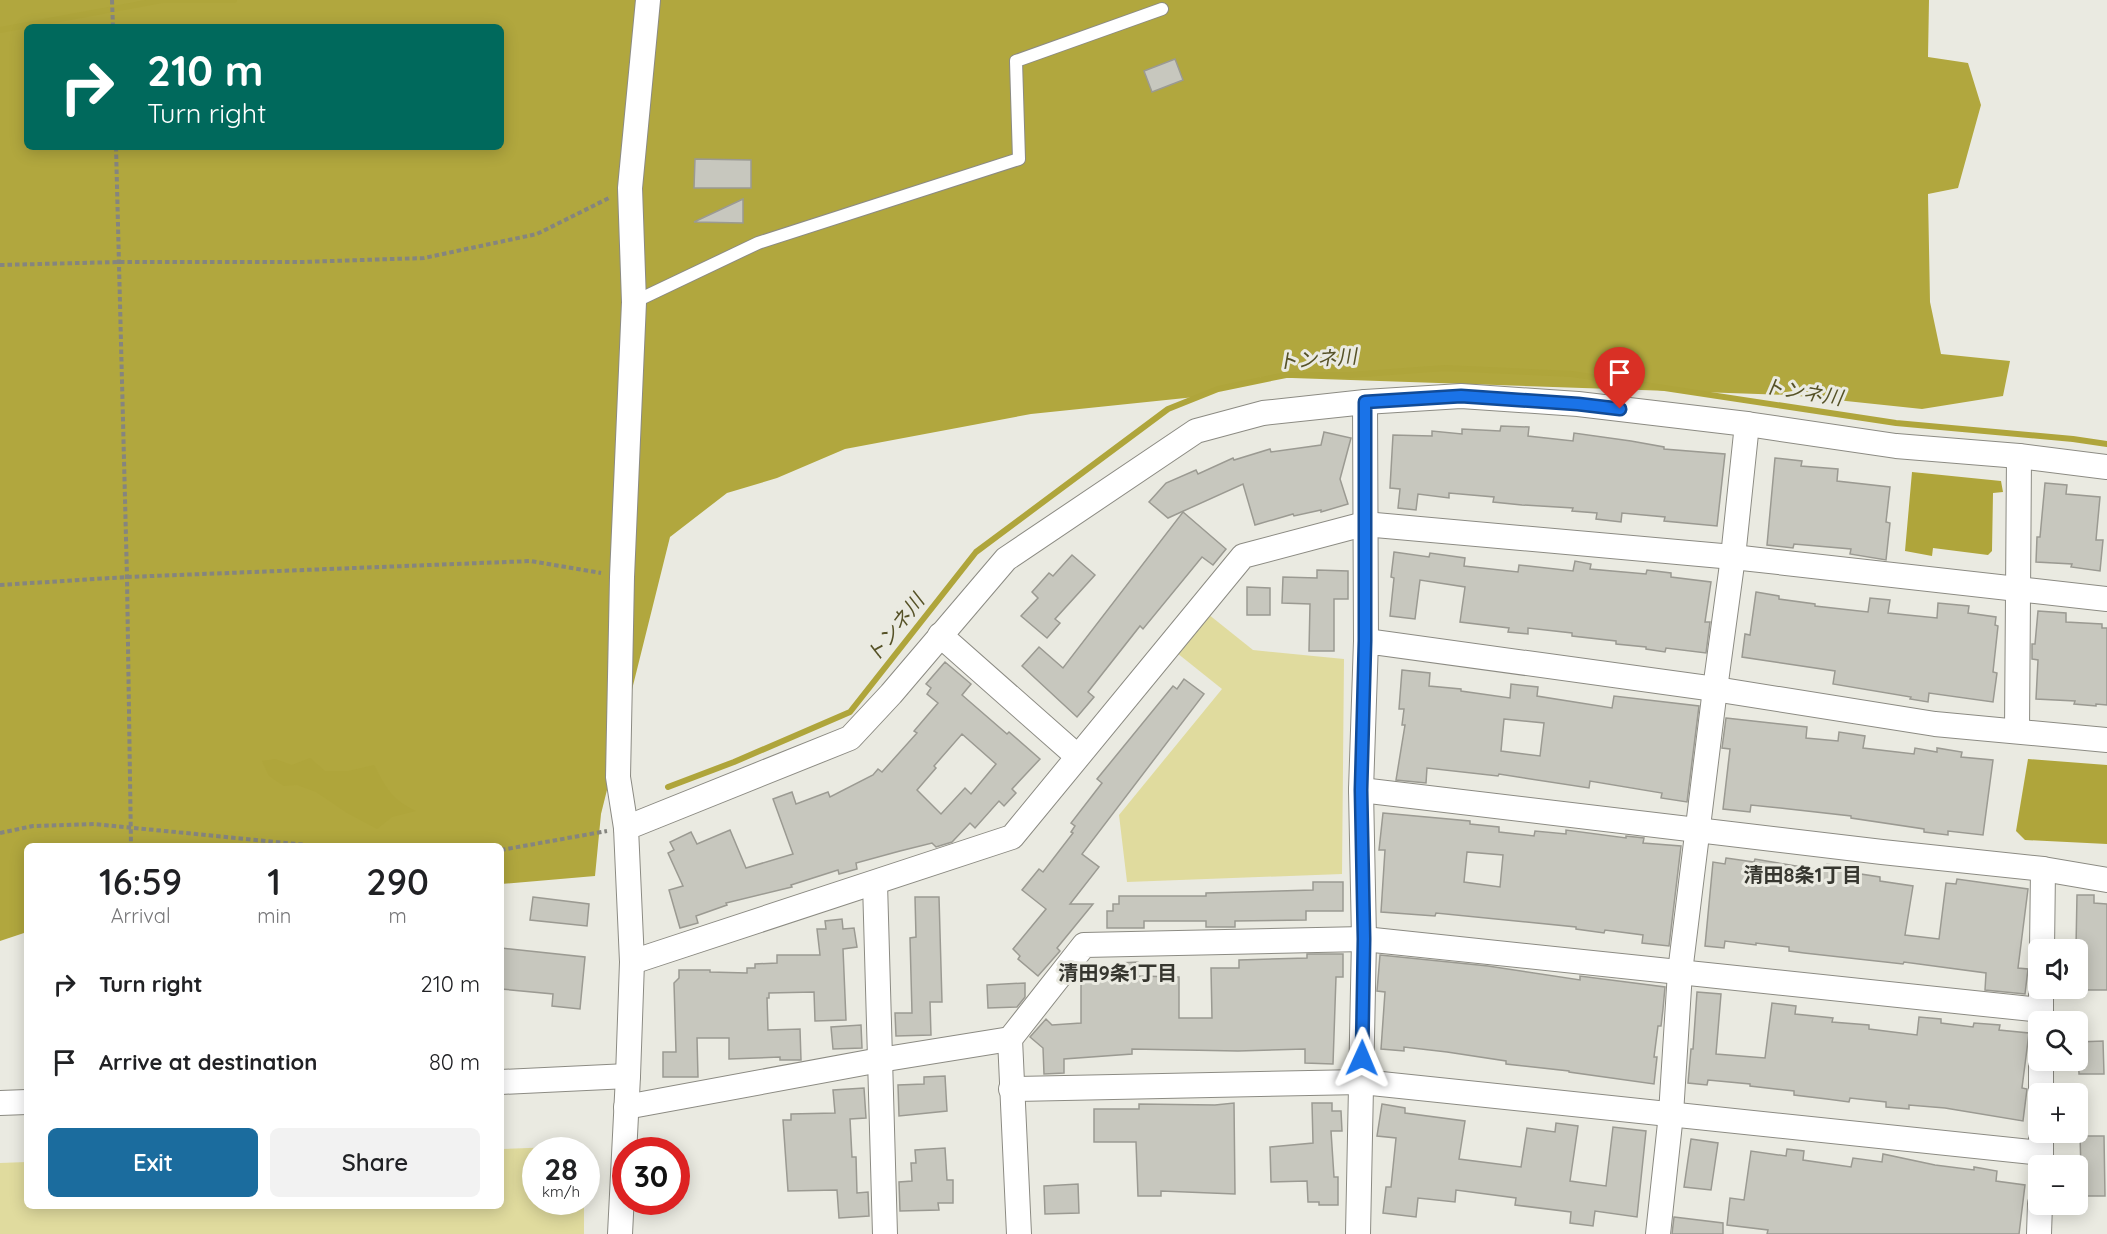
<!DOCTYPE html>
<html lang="en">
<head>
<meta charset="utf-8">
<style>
	body { margin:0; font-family:Quicksand,"Noto Sans JP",sans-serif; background:#f2f2f2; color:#202124; height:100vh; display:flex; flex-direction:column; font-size:22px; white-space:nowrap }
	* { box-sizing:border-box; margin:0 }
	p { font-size:20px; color:#757577 }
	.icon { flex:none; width:33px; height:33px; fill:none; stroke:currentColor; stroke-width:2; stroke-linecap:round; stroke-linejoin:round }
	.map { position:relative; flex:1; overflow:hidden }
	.panel { position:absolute; left:24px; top:843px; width:480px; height:366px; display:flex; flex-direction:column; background:#fff; border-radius:9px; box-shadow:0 3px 15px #0003 }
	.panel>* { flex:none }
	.hud { position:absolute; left:24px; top:24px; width:480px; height:126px; border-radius:9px; box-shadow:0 3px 15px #0003; background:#00695c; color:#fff; overflow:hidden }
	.buttons { position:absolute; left:2028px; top:939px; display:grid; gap:12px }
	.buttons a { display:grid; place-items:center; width:60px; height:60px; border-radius:9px; background:#fff; box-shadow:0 3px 15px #0003; font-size:30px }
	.speed { position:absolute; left:522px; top:1137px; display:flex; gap:12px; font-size:30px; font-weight:700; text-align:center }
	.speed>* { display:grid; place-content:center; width:78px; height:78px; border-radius:50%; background:#fff; box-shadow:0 3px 15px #0003; line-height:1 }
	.speed small { font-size:15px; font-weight:400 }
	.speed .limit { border:9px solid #d22; background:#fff; color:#111 }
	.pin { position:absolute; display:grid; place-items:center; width:51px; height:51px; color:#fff; margin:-62px -26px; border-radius:50% 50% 50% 0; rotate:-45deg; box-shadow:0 0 6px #0007 }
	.pin .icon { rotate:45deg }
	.me { position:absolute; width:66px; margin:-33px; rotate:1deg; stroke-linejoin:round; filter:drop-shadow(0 0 4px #0008) }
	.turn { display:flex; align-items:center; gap:21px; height:126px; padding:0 24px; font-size:27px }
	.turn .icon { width:78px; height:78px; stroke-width:2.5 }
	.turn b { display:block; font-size:42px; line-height:51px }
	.eta { display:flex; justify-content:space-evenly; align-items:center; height:102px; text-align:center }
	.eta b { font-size:36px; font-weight:600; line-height:42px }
	.action { display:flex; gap:12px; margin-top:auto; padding:12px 24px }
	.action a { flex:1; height:69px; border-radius:9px; background:#1b6c9e; color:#fff; font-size:24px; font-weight:600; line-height:69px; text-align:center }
	.action a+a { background:#f2f2f2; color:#202124 }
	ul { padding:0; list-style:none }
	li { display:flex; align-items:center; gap:18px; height:78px; padding:0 24px }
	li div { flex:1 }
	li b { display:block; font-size:22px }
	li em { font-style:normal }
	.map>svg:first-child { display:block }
	.green { fill:#e0db9e }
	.forest { fill:#b1a73e; fill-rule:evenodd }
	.water { fill:#afa53b }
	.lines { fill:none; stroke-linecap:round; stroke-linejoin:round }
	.stream { stroke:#afa53b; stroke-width:6 }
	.building { fill:#c7c7be; stroke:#9b9a92; stroke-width:1.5; fill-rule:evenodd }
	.service-casing { stroke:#8c8b83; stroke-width:14 }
	.minor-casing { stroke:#8c8b83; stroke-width:26 }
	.path { stroke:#85857f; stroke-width:4; stroke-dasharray:4.5 3; stroke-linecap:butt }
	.service { stroke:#fff; stroke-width:12 }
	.minor { stroke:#fff; stroke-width:24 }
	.route-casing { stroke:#114b97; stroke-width:15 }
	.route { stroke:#1a73e8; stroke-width:10 }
	.labels { text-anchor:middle; stroke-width:6; stroke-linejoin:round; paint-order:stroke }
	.water-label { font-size:20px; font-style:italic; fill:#565227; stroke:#eaeae1 }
	.neighbourhood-label { font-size:20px; font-weight:bold; fill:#36362f; stroke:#eaeae1 }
</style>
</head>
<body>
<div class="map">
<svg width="2107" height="1234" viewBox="0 0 2107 1234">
	<rect width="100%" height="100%" fill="#eaeae1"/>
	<g class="green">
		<polygon points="1208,614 1253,650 1344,659 1342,874 1127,882 1119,815 1222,689 1177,653"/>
		<polygon points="584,1146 584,1150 536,1150 536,1202 584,1202 584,1234 0,1234 0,1163 27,1162 27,1206 501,1206 501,1149"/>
	</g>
	<path class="forest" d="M0 0H1929L1928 57 1968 63 1981 105 1958 188 1928 194 1930 302 1941 354 2010 361 2003 396 1922 409 1789 395 1263 377 1195 397 1031 414 845 449 777 478 727 493 670 537 601 814 595 876 501 884V846H27V932L0 941ZM27 27H501V147H27Z"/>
	<g class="water">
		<polygon points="1912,472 2001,481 2003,492 1993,493 1992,551 1988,555 1933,548 1932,556 1905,551"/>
		<path d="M310 758 325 771H348L374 765C387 789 391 799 416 811L392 817 377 829 347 813 316 792 297 785 284 786 269 776 262 761 275 759 292 765Z"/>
		<polygon points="2028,759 2107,765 2107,844 2025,840 2016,831"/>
	</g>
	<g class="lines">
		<g class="stream">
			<polyline points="0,30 162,0 234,0"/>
			<polyline points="668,787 734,762 850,712 976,552 1168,409 1218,389 1286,375 1350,375 1445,368 1572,374 1896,423 2073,439 2107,444"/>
		</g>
	</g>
	<g class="building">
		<polygon points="1175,59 1183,80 1152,92 1144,71"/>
		<polygon points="695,159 751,160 751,188 694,188"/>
		<polygon points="743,199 743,223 694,222"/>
		<polygon points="1501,426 1529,427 1528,436 1573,441 1574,433 1631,441 1664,447 1664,449 1725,454 1717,526 1664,521 1665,517 1622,513 1621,522 1596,519 1597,513 1572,511 1573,508 1522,505 1493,502 1494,497 1449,493 1449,498 1418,494 1416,510 1398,508 1400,489 1390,488 1393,435 1432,436 1432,431 1462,434 1462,429 1500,431"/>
		<polygon points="1324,432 1351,438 1340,479 1348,504 1321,512 1321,510 1294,516 1293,514 1255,525 1243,484 1168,518 1149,502 1166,483 1196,470 1198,474 1233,458 1234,460 1270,449 1271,452 1321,445"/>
		<polygon points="1775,458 1802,461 1801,466 1838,469 1837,481 1890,487 1886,522 1890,523 1886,560 1850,554 1851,549 1794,544 1793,548 1767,545"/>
		<polygon points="2045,483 2067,485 2066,494 2100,497 2096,540 2103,540 2100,571 2071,567 2072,564 2036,562 2037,537 2040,537"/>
		<polygon points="1183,512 1226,549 1213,565 1202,557 1143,629 1140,626 1088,692 1094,697 1077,717 1022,666 1039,647 1063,668"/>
		<polygon points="1394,552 1429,557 1430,553 1465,558 1464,566 1518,572 1519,565 1573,571 1575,561 1591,564 1590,569 1646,574 1647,570 1671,573 1671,577 1711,582 1705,622 1710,622 1706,653 1666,648 1665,652 1646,649 1646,647 1616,644 1616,641 1572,636 1572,633 1528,628 1528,634 1508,632 1509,628 1460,622 1465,587 1420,580 1415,619 1390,616 1394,578 1391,577"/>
		<polygon points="1072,555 1095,575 1055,619 1060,623 1047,638 1021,616 1038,598 1032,592 1049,573 1053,576"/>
		<polygon points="1317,570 1348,571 1348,599 1334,599 1334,651 1309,651 1310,604 1282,603 1283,577 1317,578"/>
		<polygon points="1247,587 1270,588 1270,615 1247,615"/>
		<polygon points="1756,592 1779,596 1779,599 1815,604 1815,606 1868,612 1870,598 1890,600 1888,613 1937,618 1938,603 1969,606 1968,613 1996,617 1995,625 1998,626 1993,672 1997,673 1993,702 1929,693 1928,702 1910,699 1911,697 1833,684 1835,671 1742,657 1745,634 1750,635"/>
		<polygon points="2038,611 2066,613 2066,622 2102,624 2102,628 2107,628 2107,705 2096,704 2096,706 2074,704 2075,701 2036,699 2038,660 2032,659 2032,644 2035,644"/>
		<path d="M945 662 971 684 962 695 1007 734 1009 732 1040 759 1012 789 1016 793 1004 806 999 801 975 828 970 823 952 842 936 847 932 843 900 851 856 863 857 869 839 874 838 870 791 885 792 887 726 903 727 905 696 916 698 923 680 928 669 890 683 886 668 853 674 850 670 842 691 832 697 844 730 830 746 868 793 854 773 799 792 792 796 804 828 792 830 797 873 775 878 769 882 772 917 733 914 731 938 703 927 694 931 688 926 684ZM962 734 996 764 971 794 965 788 941 814 917 790 936 768 934 766Z"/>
		<path d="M1402 670 1430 673 1429 686 1461 689V691L1510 698 1511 684 1538 687 1537 696 1612 708 1614 696 1699 706 1687 802 1661 798 1662 793 1590 781 1589 788 1499 774 1498 776 1427 768 1426 783 1396 780 1405 725H1402L1404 709H1399ZM1504 719 1544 723 1540 756 1501 751Z"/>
		<polygon points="1184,679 1204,694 1082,854 1099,867 1070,904 1093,904 1057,948 1060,951 1038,976 1018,959 1020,956 1013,949 1046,909 1022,890 1039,869 1043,872 1073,833 1071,832 1075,826 1071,823 1102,783 1097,779 1173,686 1177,689"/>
		<polygon points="1726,718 1807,727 1806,738 1838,741 1839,732 1865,736 1863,748 1914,754 1915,748 1937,752 1937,748 1962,752 1961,757 1993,760 1983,835 1948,831 1948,835 1924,832 1924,829 1851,818 1851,816 1789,809 1751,805 1750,812 1723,809 1730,749 1722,748"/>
		<path d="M1383 813 1470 821V824L1499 827V832L1534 836 1535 831 1566 834V830L1626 838V836L1644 838 1643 843 1681 846 1669 946 1642 943 1643 935 1605 930 1604 933 1576 929V927L1436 913 1435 916 1381 912 1385 850H1379ZM1467 852 1503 855 1500 887 1464 882Z"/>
		<polygon points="1726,858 1754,862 1755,859 1826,871 1827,864 1848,867 1848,872 1880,877 1880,881 1913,886 1905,935 1939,939 1946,883 1956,884 1957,879 2028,889 2018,968 2028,969 2025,994 1985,990 1986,973 1904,962 1903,964 1804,953 1789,951 1789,947 1756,943 1756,945 1725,941 1724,948 1705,946 1713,862 1725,864"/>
		<polygon points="1313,882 1343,882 1343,911 1306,911 1306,920 1235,921 1235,927 1206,927 1206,921 1144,921 1144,928 1107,928 1107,911 1113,911 1113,904 1119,904 1119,896 1206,896 1206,893 1313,890"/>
		<polygon points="2077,895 2094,895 2094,903 2107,904 2107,990 2085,990 2085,979 2078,979 2079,947 2076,947"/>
		<polygon points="533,897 589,904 587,926 530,920"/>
		<polygon points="915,897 939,897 942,1002 930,1002 931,1035 896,1036 895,1013 912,1013 910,938 916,937"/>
		<polygon points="842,919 843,929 854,928 857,947 843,949 846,1020 815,1021 814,992 769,993 769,998 767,998 768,1030 800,1029 801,1060 780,1060 780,1057 729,1059 729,1038 697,1038 698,1077 663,1077 663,1052 676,1052 674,983 679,978 679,970 710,970 710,972 747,973 747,968 755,968 755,964 777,963 777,955 820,955 817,929 826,929 825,921"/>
		<polygon points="501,948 585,957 580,1009 552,1006 553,994 501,989"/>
		<polygon points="1307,954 1343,954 1343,977 1336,977 1333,1064 1305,1063 1305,1049 1238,1051 1132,1049 1132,1054 1064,1059 1064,1073 1044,1074 1043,1048 1030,1037 1046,1019 1052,1025 1081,1023 1081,977 1119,977 1119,963 1138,962 1138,976 1179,977 1179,1018 1212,1018 1211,968 1239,968 1239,960 1307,958"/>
		<polygon points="1380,955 1488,966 1580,980 1580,976 1665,987 1663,1009 1661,1026 1658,1026 1654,1057 1657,1057 1654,1084 1569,1072 1569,1071 1506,1064 1506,1061 1447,1052 1404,1047 1404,1051 1381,1049 1385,992 1377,991"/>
		<polygon points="1025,983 1025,997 1017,1007 988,1008 987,985"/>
		<polygon points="1697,992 1721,994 1716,1054 1765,1058 1772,1003 1796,1006 1795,1014 1833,1018 1832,1022 1869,1025 1869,1029 1917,1035 1919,1017 1941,1019 1941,1023 1973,1027 1974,1023 2000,1025 1999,1030 2029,1033 2022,1088 2027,1089 2023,1121 1945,1108 1909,1105 1909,1109 1886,1107 1886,1102 1850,1098 1849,1102 1827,1099 1794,1095 1794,1091 1750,1086 1750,1084 1708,1080 1707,1085 1688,1083 1691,1049 1693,1049"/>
		<polygon points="861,1025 862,1048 833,1049 831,1027"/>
		<polygon points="2103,1041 2104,1074 2079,1074 2078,1042"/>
		<polygon points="945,1076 947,1111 899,1116 898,1085 924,1084 924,1077"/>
		<polygon points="864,1088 866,1118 850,1119 852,1157 856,1157 857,1193 868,1192 869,1216 839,1218 837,1190 788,1191 783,1120 791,1120 791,1114 835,1113 833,1090"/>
		<polygon points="1234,1103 1235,1194 1161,1191 1161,1196 1138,1196 1136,1142 1094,1142 1094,1109 1139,1109 1139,1104 1215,1105"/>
		<polygon points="1312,1103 1332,1103 1332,1111 1341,1111 1342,1131 1331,1131 1334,1177 1338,1177 1338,1205 1319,1205 1319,1202 1308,1202 1307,1181 1271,1182 1270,1147 1313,1143"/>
		<polygon points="1382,1104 1405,1108 1405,1113 1465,1121 1459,1159 1521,1167 1527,1128 1555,1132 1556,1123 1578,1126 1570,1181 1606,1186 1613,1127 1646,1131 1637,1217 1595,1211 1593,1226 1570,1223 1571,1212 1515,1205 1516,1198 1456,1190 1455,1202 1418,1198 1416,1217 1383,1213 1386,1187 1391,1187 1396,1138 1377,1136"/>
		<polygon points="2080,1136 2104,1136 2105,1196 2078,1196 2078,1169 2081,1169"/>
		<polygon points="1691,1139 1718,1143 1711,1190 1684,1187"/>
		<polygon points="945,1148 947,1180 953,1180 953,1203 938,1203 939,1210 900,1211 899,1182 912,1181 911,1163 916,1163 915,1150"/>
		<polygon points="1787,1149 1804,1151 1803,1160 1851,1167 1853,1158 1882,1162 1883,1154 1935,1165 1974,1170 1974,1167 1997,1171 1996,1181 2025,1185 2019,1234 1767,1234 1768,1230 1727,1225 1730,1198 1744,1200 1751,1151 1786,1156"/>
		<polygon points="1078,1184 1079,1213 1045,1214 1044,1186"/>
		<polygon points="1674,1217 1723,1223 1723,1234 1672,1234"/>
	</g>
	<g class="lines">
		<defs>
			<polyline id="service" points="634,302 758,243 1019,159 1016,61 1162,9"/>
			<g id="minor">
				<polyline points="1365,402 1366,641"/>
				<polyline points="940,635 1077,756"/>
				<polyline points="2017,731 2019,456"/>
				<polyline points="1361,790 1882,852 2043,869 2107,880"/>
				<polyline points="626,828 618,777 622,577 634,302 630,188 648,0"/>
				<polyline points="875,883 885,1234"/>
				<polyline points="2042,950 2043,869"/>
				<polyline points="632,962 1012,837 1243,556 1364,524 1733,557 2107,599"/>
				<polyline points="2041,1022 2041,988"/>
				<polyline points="501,1082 628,1076"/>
				<polyline points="1011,1089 1362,1082 2041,1153"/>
				<polyline points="2041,1094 2041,1060"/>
				<polyline points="0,1103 27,1102"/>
				<polyline points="626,1107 880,1060 1010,1039"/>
				<polyline points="2041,1166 2041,1132"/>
				<polyline points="620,1234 628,1076 632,962 626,828 850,738 891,694 1006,559 1196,431 1263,413 1365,402 1461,396 1578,404 1747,424 1896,446 2019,456 2107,467"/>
				<polyline points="1019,1234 1010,1039 1084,945 1364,939 2041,1010"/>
				<polyline points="1358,1234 1364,939 1361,790 1366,641 1715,689 1935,724 2107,740"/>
				<polyline points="1658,1234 1671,1114 1680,972 1715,689 1733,557 1747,424"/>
				<polyline points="2039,1234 2040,1204"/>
			</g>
		</defs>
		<use href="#service" class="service-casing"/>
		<use href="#minor" class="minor-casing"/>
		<g class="path">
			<polyline points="112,0 113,27"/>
			<polyline points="116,147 127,577 131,846"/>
			<polyline points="0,265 119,262 302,262 424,258 537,234 609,198"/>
			<polyline points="0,585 127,577 531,561 601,573"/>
			<polyline points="0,833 33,826 94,824 317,846"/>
			<polyline points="501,850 607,831"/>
		</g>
		<use href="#service" class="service"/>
		<use href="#minor" class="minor"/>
	</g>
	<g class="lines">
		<defs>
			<polyline id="route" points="1362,1058 1364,939 1361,790 1365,641 1365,402 1461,396 1578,404 1620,409"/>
		</defs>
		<use href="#route" class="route-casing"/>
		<use href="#route" class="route"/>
	</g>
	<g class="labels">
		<g class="water-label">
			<text transform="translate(1317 359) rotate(-4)" y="7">トンネ川</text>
			<text transform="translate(1803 392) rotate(9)" y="7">トンネ川</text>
			<text transform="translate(895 628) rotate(-52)" y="7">トンネ川</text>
		</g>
		<g class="neighbourhood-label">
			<text x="1803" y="882">清田8条1丁目</text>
			<text x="1118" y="980">清田9条1丁目</text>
		</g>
	</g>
</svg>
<div class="buttons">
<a><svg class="icon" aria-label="sound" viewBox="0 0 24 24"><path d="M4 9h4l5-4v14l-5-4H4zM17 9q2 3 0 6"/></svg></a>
<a><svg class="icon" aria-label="search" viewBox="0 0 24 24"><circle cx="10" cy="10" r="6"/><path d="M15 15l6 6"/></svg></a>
<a>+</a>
<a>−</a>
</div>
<div class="speed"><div>28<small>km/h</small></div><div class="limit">30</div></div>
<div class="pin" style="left:1620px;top:409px;background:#d93025"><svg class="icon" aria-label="arrive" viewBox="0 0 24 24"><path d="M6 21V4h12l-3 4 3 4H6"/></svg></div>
<svg class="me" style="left:1362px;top:1058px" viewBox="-20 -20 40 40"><path d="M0-17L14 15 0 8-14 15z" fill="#1a73e8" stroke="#fff" stroke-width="4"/></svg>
<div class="hud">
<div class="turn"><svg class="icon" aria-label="right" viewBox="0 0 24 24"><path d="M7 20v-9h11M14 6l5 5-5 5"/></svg><div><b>210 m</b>Turn right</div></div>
</div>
<section class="panel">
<div class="eta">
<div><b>16:59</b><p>Arrival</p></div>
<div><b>1</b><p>min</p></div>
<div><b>290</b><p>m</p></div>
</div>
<ul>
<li><svg class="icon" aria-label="right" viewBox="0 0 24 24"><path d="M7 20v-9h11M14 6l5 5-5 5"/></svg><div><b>Turn right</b></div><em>210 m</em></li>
<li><svg class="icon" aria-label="arrive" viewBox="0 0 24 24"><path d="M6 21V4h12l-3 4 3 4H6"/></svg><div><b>Arrive at destination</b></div><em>80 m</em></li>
</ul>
<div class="action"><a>Exit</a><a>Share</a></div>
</section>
</div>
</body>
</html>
